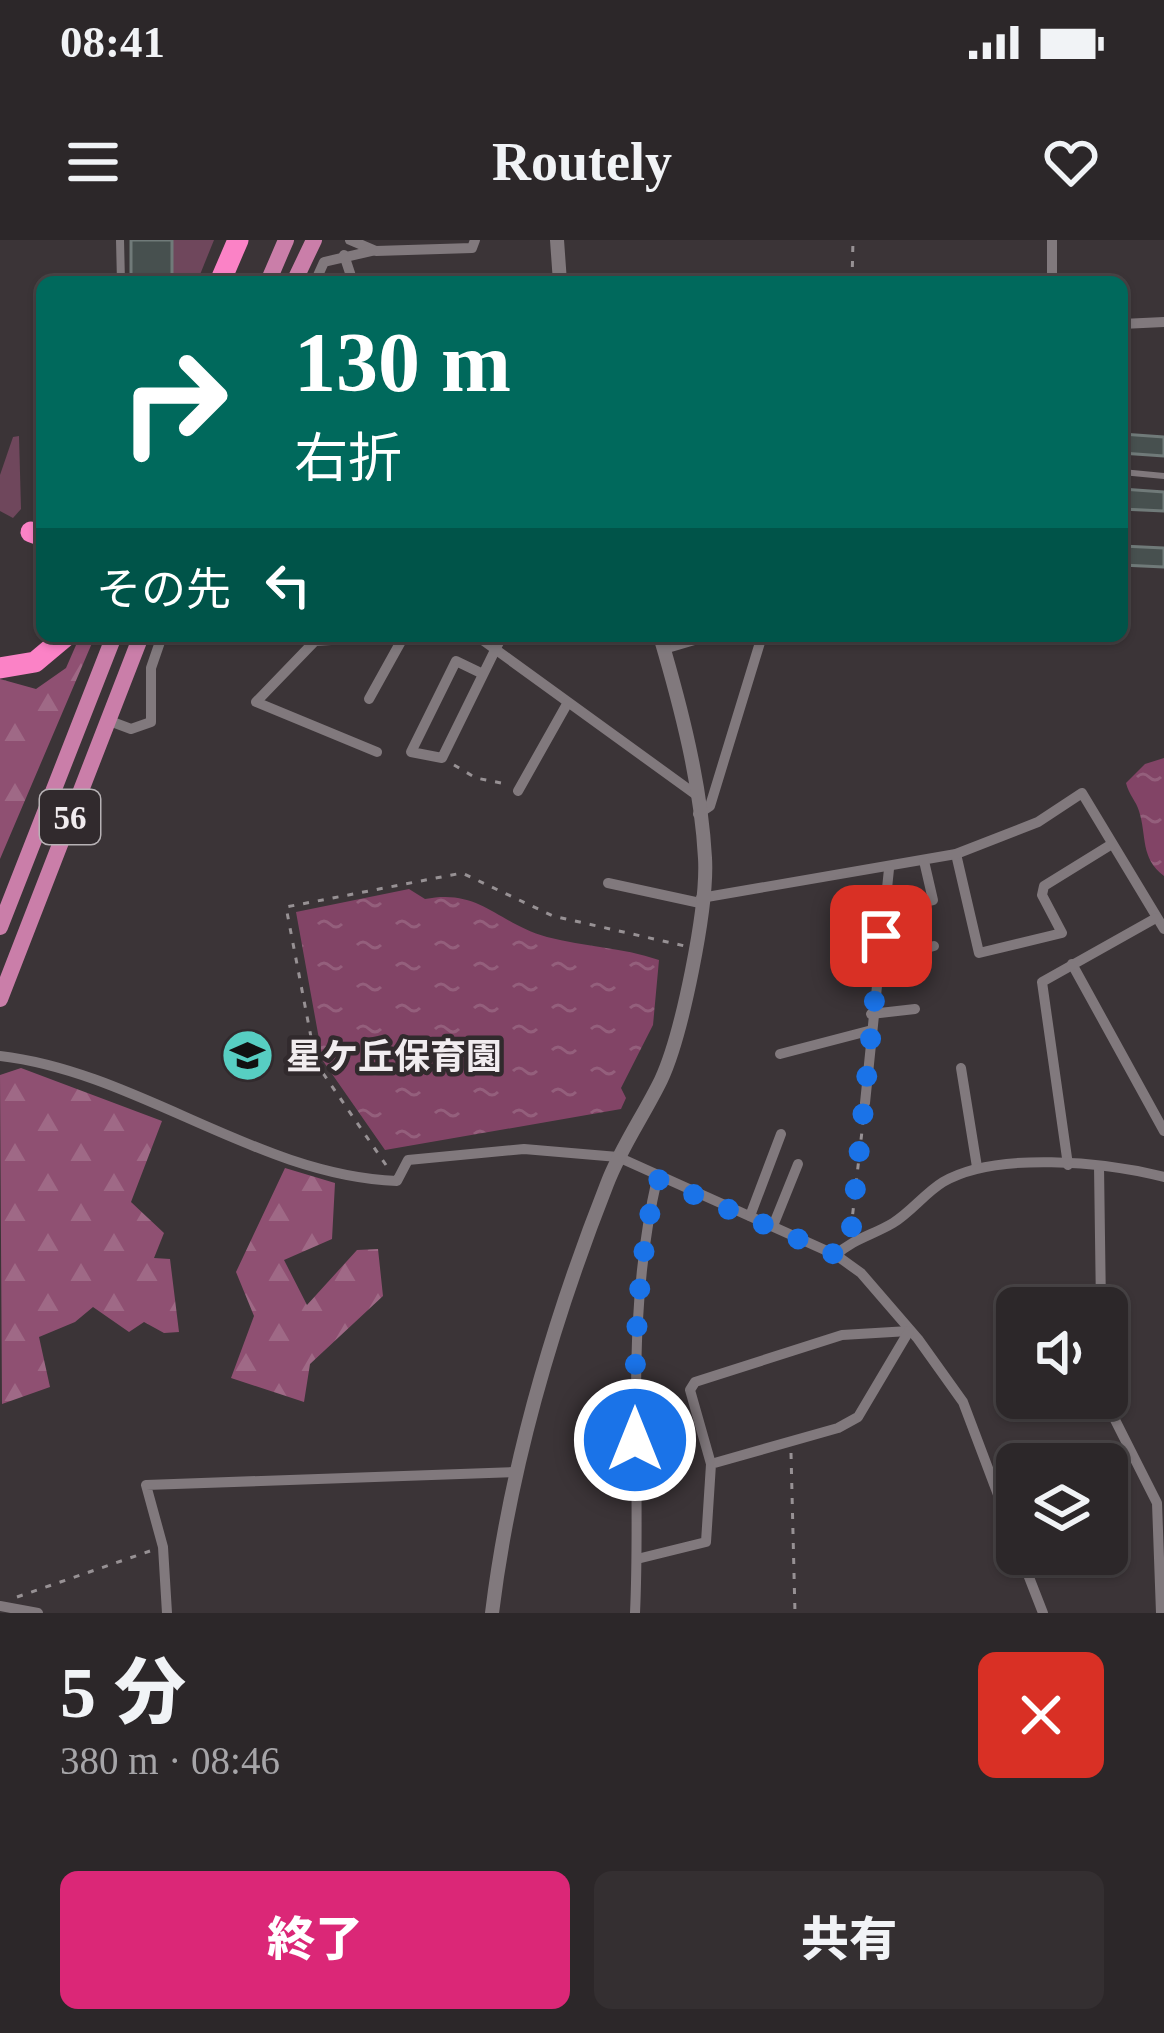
<!DOCTYPE html>
<html lang="ja">
<head>
<meta charset="utf-8">
<style>
	body { margin:0; font-family:"Times New Roman","Noto Sans JP",serif; background:#342f31; color:#f1f3f6; height:100vh; display:flex; flex-direction:column; font-size:45px; white-space:nowrap }
	* { box-sizing:border-box; margin:0 }
	p { font-size:39px; color:#a6a5a8 }
	.icon { flex:none; width:66px; height:66px; fill:none; stroke:currentColor; stroke-width:2; stroke-linecap:round; stroke-linejoin:round }
	.map { position:relative; height:1373px; overflow:hidden }
	.details { display:flex; flex-direction:column; background:#2c2729; flex:1 }
	.details>* { flex:none }
	.banner { position:absolute; left:36px; top:36px; width:1092px; height:366px; border-radius:18px; box-shadow:0 3px 9px #0004,0 0 0 3px #484446; background:#00695c; color:#fff; overflow:hidden }
	.controls { position:absolute; left:996px; top:1047px; display:grid; gap:24px }
	.controls a { display:grid; place-items:center; width:132px; height:132px; border-radius:18px; background:#2c2729; box-shadow:0 3px 9px #0004,0 0 0 3px #484446; font-size:60px }
	.pin { position:absolute; display:grid; place-items:center; width:102px; height:102px; color:#fff; margin:-51px; border-radius:24px; box-shadow:0 6px 18px #0006 }
	.me { position:absolute; width:132px; margin:-66px; rotate:0deg; stroke-linejoin:round; filter:drop-shadow(0 0 9px #0008) }
	.turn { display:flex; align-items:center; gap:42px; height:252px; padding:0 60px; font-size:54px }
	.turn .icon { width:156px; height:156px; stroke-width:2.5 }
	.turn b { display:block; font-size:84px; line-height:102px }
	.then { display:flex; align-items:center; height:114px; padding:0 60px; background:#0003; gap:24px; font-size:45px }
	.round { display:grid; place-items:center; flex:none; width:126px; height:126px; border-radius:18px; background:#342f31 }
	.headline { display:flex; align-items:center; justify-content:space-between; height:204px; padding:0 60px }
	h1 { font-size:72px; font-weight:800; line-height:90px }
	.action { display:flex; gap:24px; margin-top:auto; padding:24px 60px }
	.action a { flex:1; height:138px; border-radius:18px; background:#db2777; color:#fff; font-size:48px; font-weight:800; line-height:138px; text-align:center }
	.action a+a { background:#342f31; color:#f1f3f6 }
	.status { display:flex; justify-content:space-between; align-items:center; height:84px; padding:0 60px; background:#2c2729; direction:ltr }
	.status svg { height:33px; fill:currentColor }
	header { display:flex; justify-content:space-between; align-items:center; height:156px; padding:0 60px; background:#2c2729; font-size:54px; font-weight:800 }
	.map>svg:first-child { display:block }
	.green { fill:#6f475c }
	.forest { fill:url(#forest-firs) }
	.water { fill:url(#water-ripples) }
	.building { fill:#47504f; stroke:#707a79; stroke-width:3 }
	.lines { fill:none; stroke-linecap:round; stroke-linejoin:round }
	.path { stroke:#979194; stroke-width:3; stroke-dasharray:6 9; stroke-linecap:butt }
	.service { stroke:#81797d; stroke-width:6 }
	.pedestrian { stroke:#81797d; stroke-width:8 }
	.minor { stroke:#81797d; stroke-width:10 }
	.tertiary { stroke:#81797d; stroke-width:14 }
	.primary { stroke:#ca7ea9; stroke-width:16 }
	.motorway { stroke:#fb82c6; stroke-width:21 }
	.route { stroke:#1a73e8; stroke-width:21; stroke-dasharray:0 37.8 }
	.labels { text-anchor:middle; stroke-width:9; stroke-linejoin:round; paint-order:stroke }
	.shield { fill:#312a2d; stroke:#b7b2b5; stroke-width:3 }
	.shield-label { font-size:33px; font-weight:bold; fill:#f1ecef }
	.poi-label { font-size:36px; font-weight:bold; fill:#f1ecef; stroke:#312a2d; text-anchor:start }
</style>
</head>
<body>
<div class="status"><b>08:41</b><svg viewBox="0 0 49 12"><path d="M0 12V9h3v3zM5 12V6h3v6zM10 12V3h3v9zM15 12V0h3v12zM26 1h20v11H26zM47 4h2v5h-2z"/></svg></div>
<header><svg class="icon" aria-label="menu" viewBox="0 0 24 24"><path d="M4 6h16M4 12h16M4 18h16"/></svg>Routely<svg class="icon" aria-label="heart" viewBox="0 0 24 24"><path d="M12 20l-8-8c-3-5 5-10 8-4 3-6 11-1 8 4z"/></svg></header>
<div class="map">
<svg width="1164" height="1373" viewBox="0 0 1164 1373">
	<defs>
		<pattern id="forest-firs" width="22" height="20" patternUnits="userSpaceOnUse" patternTransform="scale(3)"><rect width="22" height="20" fill="#8f5072"/><path d="M5 1l3.5 6h-7zM16 11l3.5 6h-7z" fill="#9f6986"/></pattern>
		<pattern id="water-ripples" width="26" height="14" patternUnits="userSpaceOnUse" patternTransform="scale(3)"><rect width="26" height="14" fill="#824466"/><path d="M2 4q2-2 4 0t4 0M15 11q2-2 4 0t4 0" fill="none" stroke="#945f7c"/></pattern>
	</defs>
	<rect width="100%" height="100%" fill="#3b3437"/>
	<g class="green">
		<polygon points="172,0 214,0 197,42 172,42"/>
		<polygon points="19,196 21,269 13,278 0,271 0,235 13,197"/>
	</g>
	<g class="forest">
		<polygon points="80,396 95,396 0,619 0,439 36,449 66,428"/>
		<polygon points="21,828 162,881 131,962 164,993 154,1018 170,1019 179,1092 164,1093 144,1082 129,1092 93,1067 75,1082 39,1097 50,1147 2,1164 0,835"/>
		<polygon points="285,928 335,943 332,999 284,1020 307,1065 357,1010 378,1009 383,1056 310,1124 304,1162 231,1138 254,1076 236,1032"/>
	</g>
	<g class="water">
		<path d="M1164 518V636C1140 618 1147 596 1139 571 1136 561 1129 555 1126 543L1145 524Z"/>
		<path d="M409 649 425 659C481 648 498 684 547 697 585 707 621 707 659 720L653 785 621 848 626 858 621 869 385 910 323 821 296 672Z"/>
	</g>
	<g class="building">
		<rect x="131" y="0" width="41" height="42"/>
		<polygon points="1122,194 1164,197 1164,216 1122,213"/>
		<polygon points="1122,249 1164,252 1164,271 1122,269"/>
		<polygon points="1122,306 1164,308 1164,327 1122,325"/>
	</g>
	<g class="lines">
		<g class="path">
			<polyline points="852,42 853,0"/>
			<polyline points="454,525 476,538 506,544"/>
			<polyline points="386,925 316,823 286,667 462,633 553,676 685,706"/>
			<polyline points="851,989 864,873"/>
			<polyline points="791,1213 795,1373"/>
			<polyline points="17,1357 150,1311"/>
		</g>
		<polyline class="service" points="1122,232 1164,236"/>
		<polyline class="pedestrian" points="120,0 121,42"/>
		<g class="minor">
			<polyline points="350,0 376,11 472,8 475,0"/>
			<polyline points="344,15 353,42"/>
			<polyline points="315,42 324,22 372,11"/>
			<polyline points="1052,42 1052,0"/>
			<polyline points="1122,84 1164,82"/>
			<polyline points="477,396 695,554"/>
			<polyline points="664,409 708,396"/>
			<polyline points="483,434 456,421 411,512 442,518 502,396"/>
			<polyline points="369,459 404,396"/>
			<polyline points="107,480 131,489 151,482 151,428 162,396"/>
			<polyline points="377,512 256,462 315,401 395,396"/>
			<polyline points="518,551 567,464"/>
			<polyline points="698,574 710,566 762,396"/>
			<polyline points="956,614 979,713 1062,693 1042,655 1044,646 1112,604"/>
			<polyline points="608,643 700,663"/>
			<polyline points="701,658 956,614 1038,582 1082,553 1164,689"/>
			<polyline points="884,671 933,660 924,621"/>
			<polyline points="878,721 934,706"/>
			<polyline points="1072,724 1164,891"/>
			<polyline points="871,774 915,769"/>
			<polyline points="780,814 872,790"/>
			<path d="M0 816C138 832 258 936 397 941L408 920 524 909 618 917 836 1015 861 1033 918 1099 963 1162 1017 1305"/>
			<polyline points="961,828 977,927"/>
			<polyline points="865,863 889,629"/>
			<polyline points="1068,925 1042,742 1156,678"/>
			<polyline points="1099,926 1101,1068"/>
			<polyline points="750,976 781,894"/>
			<polyline points="773,986 798,924"/>
			<path d="M836 1015C853 999 873 995 893 983 911 972 925 953 943 942 996 911 1106 922 1164 937"/>
			<polyline points="1104,1158 1157,1263 1161,1373"/>
			<polyline points="711,1224 690,1150 695,1142 842,1095 909,1091"/>
			<polyline points="1020,1314 1043,1373"/>
			<polyline points="637,1319 706,1302 711,1224 838,1188 858,1177 909,1091"/>
			<polyline points="0,1366 38,1373"/>
			<polyline points="167,1373 163,1307 146,1245 515,1232"/>
			<path d="M635 1373C642 1224 623 1086 657 939"/>
		</g>
		<g class="tertiary">
			<polyline points="557,0 560,42"/>
			<path d="M492 1373C510 1227 553 1081 607 944 621 907 644 875 661 840 682 795 708 667 705 618 701 544 681 467 660 396"/>
		</g>
		<g class="primary">
			<polyline points="268,42 286,0"/>
			<polyline points="294,42 314,0"/>
			<polyline points="0,687 114,396"/>
			<polyline points="0,759 141,396"/>
		</g>
		<g class="motorway">
			<polyline points="220,42 238,0"/>
			<polyline points="31,292 42,296"/>
			<polyline points="0,428 35,422 66,396"/>
		</g>
	</g>
	<g class="lines">
		<path class="route" d="M635 1200C634 1110 637 1027 657 939L836 1015 850 1002 881 696"/>
	</g>
	<defs>
		<symbol id="school-disc" viewBox="-11 -11 22 22"><circle r="9.5" fill="#57cec2" stroke="#312a2d"/><path d="M0-5L7-2L0 1L-7-2ZM-4 1L0 2.5L4 1V4Q0 6-4 4Z" fill="#111"/></symbol>
	</defs>
	<g fill-rule="evenodd">
		<use href="#school-disc" x="218" y="786" width="59" height="59"/>
	</g>
	<g class="labels">
		<rect class="shield" x="40" y="550" width="60" height="54" rx="9"/>
		<g class="shield-label">
			<text x="70" y="589">56</text>
		</g>
		<g class="poi-label">
			<text x="286" y="829">星ケ丘保育園</text>
		</g>
	</g>
</svg>
<div class="controls">
<a><svg class="icon" aria-label="sound" viewBox="0 0 24 24"><path d="M4 9h4l5-4v14l-5-4H4zM17 9q2 3 0 6"/></svg></a>
<a><svg class="icon" aria-label="layers" viewBox="0 0 24 24"><path d="M12 4l9 5-9 5-9-5zM3 14l9 5 9-5"/></svg></a>
</div>
<div class="pin" style="left:881px;top:696px;background:#d93025"><svg class="icon" aria-label="arrive" viewBox="0 0 24 24"><path d="M6 21V4h12l-3 4 3 4H6"/></svg></div>
<svg class="me" style="left:635px;top:1200px" viewBox="-20 -20 40 40"><circle r="17" fill="#1a73e8" stroke="#fff" stroke-width="3"/><path d="M0-11L8 9 0 5-8 9z" fill="#fff"/></svg>
<div class="banner">
<div class="turn"><svg class="icon" aria-label="right" viewBox="0 0 24 24"><path d="M7 20v-9h11M14 6l5 5-5 5"/></svg><div><b>130 m</b>右折</div></div>
<div class="then">その先<svg class="icon" aria-label="left" viewBox="0 0 24 24"><path d="M17 20v-9H6M10 6l-5 5 5 5"/></svg></div>
</div>
</div>
<section class="details">
<div class="headline"><div><h1>5 分</h1><p>380 m · 08:46</p></div><a class="round" style="background:#d93025;color:#fff"><svg class="icon" aria-label="close" viewBox="0 0 24 24"><path d="M6 6l12 12M18 6L6 18"/></svg></a></div>
<div class="action"><a>終了</a><a>共有</a></div>
</section>
</body>
</html>
